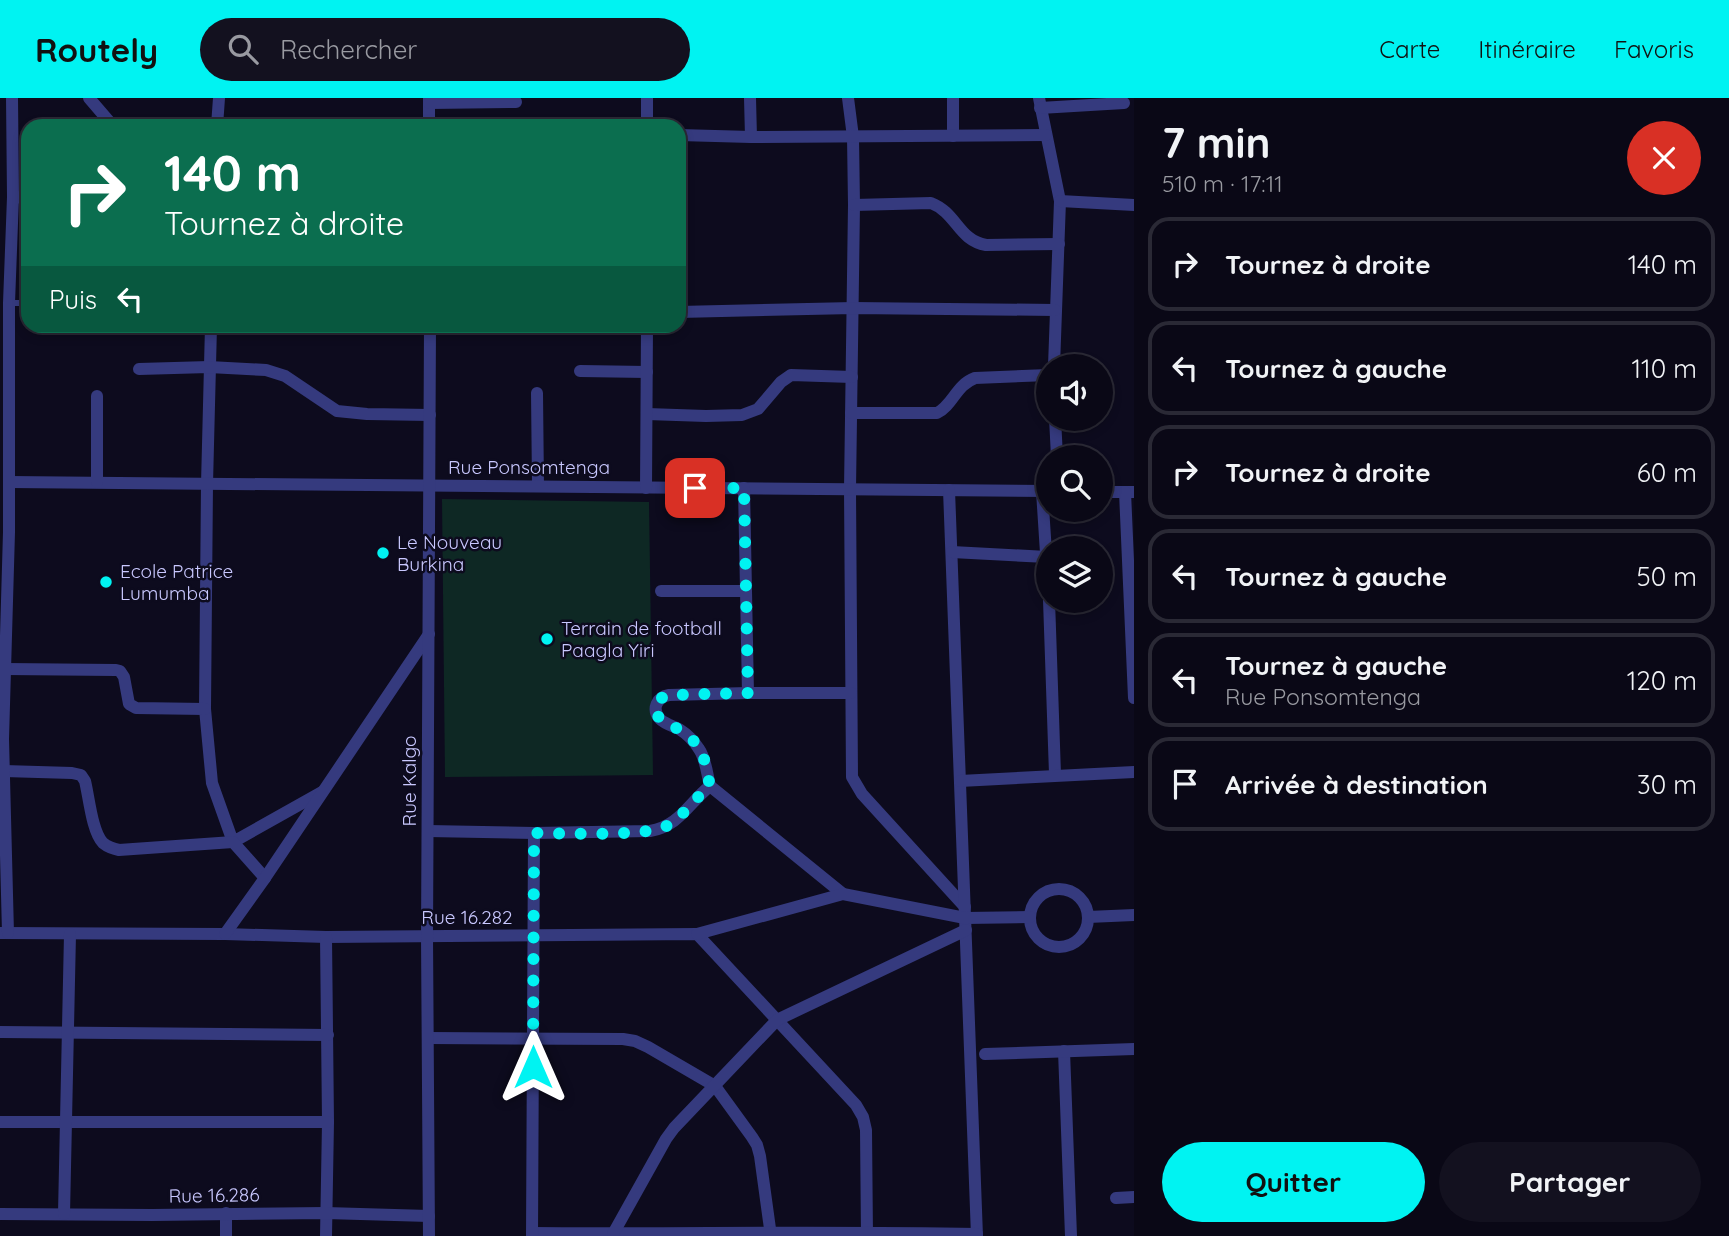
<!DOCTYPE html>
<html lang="fr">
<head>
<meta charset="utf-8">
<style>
	body { margin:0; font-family:Quicksand,sans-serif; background:#13111f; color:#f1f3f6; height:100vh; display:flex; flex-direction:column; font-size:26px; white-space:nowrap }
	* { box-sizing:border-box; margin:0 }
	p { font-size:23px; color:#999aa1 }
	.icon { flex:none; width:38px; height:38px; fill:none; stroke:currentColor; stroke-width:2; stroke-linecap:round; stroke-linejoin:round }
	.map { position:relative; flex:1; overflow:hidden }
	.sheet { display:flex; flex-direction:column; background:#0a0816; width:595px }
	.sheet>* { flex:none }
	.top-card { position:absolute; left:21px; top:21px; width:665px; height:214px; border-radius:21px; box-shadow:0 4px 10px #0003,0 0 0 2px #2a2935; background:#0b6e4f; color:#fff; overflow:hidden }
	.buttons { position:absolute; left:1036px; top:256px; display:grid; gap:14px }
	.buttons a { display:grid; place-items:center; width:77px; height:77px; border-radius:50%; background:#0a0816; box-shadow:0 4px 10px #0003,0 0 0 2px #2a2935; font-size:35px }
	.pin { position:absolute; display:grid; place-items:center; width:60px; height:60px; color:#fff; margin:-30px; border-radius:14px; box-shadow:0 4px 10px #0006 }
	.me { position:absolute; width:77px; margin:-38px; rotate:0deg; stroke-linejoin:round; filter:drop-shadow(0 0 5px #0008) }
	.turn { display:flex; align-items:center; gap:24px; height:147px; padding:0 28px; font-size:32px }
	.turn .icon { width:91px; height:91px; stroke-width:2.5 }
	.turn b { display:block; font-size:49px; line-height:60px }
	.then { display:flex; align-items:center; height:66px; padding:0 28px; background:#0003; gap:14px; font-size:26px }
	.round { display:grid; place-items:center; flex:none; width:74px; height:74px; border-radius:37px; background:#13111f }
	.headline { display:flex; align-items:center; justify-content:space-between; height:119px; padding:0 28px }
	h1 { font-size:42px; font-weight:800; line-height:52px }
	.cta { display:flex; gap:14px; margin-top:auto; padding:14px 28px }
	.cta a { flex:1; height:80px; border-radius:42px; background:#00f3f2; color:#111; font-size:28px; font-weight:800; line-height:80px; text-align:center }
	.cta a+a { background:#13111f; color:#f1f3f6 }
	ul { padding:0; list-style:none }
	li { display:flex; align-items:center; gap:21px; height:94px; margin:0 14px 10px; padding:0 14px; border:4px solid #2a2935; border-radius:21px }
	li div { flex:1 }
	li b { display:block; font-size:26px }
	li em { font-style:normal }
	header { display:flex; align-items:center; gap:42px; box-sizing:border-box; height:98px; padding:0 35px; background:#00f3f2; color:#111 }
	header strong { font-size:33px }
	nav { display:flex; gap:38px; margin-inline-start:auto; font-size:24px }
	.search { width:490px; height:63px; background:#13111f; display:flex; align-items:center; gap:18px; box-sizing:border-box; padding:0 24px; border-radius:38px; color:#999aa1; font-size:26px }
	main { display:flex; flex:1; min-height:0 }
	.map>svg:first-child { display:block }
	.green { fill:#0e2824 }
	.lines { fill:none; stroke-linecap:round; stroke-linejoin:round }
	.service { stroke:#353a7e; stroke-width:6 }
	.minor { stroke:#353a7e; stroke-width:12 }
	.route { stroke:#00f3f2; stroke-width:12; stroke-dasharray:0 21.6 }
	.poi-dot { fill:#00f3f2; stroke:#0d0b1e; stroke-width:2.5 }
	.labels { text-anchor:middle; stroke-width:5; stroke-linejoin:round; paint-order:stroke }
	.street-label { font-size:19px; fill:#c9c8ff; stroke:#0d0b1e }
	.poi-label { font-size:19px; fill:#c9c8ff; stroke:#0d0b1e; text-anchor:start }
</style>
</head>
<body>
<header>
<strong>Routely</strong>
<div class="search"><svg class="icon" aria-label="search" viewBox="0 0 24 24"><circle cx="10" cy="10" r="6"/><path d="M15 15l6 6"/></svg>Rechercher</div>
<nav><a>Carte</a><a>Itinéraire</a><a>Favoris</a></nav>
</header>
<main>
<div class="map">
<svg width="1134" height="1138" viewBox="0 0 1134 1138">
	<rect width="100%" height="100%" fill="#0d0b1e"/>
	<polygon class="green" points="442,401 649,404 653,677 445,679"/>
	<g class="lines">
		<polyline class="service" points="9,205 28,205"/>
		<g class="minor">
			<polyline points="89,0 113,28"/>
			<polyline points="429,0 429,28"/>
			<polyline points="750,0 751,39"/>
			<polyline points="848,0 853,39 854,107 850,391 852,679 862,696 965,809"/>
			<polyline points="953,0 953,38"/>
			<polyline points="1039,0 1060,103 1054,268"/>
			<polyline points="429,5 516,4"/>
			<polyline points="1040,10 1124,5"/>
			<polyline points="217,28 219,0"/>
			<polyline points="647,28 647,0"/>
			<polyline points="679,37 751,39 1046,37"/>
			<polyline points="13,99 28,100"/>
			<polyline points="1060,103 1134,107"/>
			<path d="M854 107 931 105C957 115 958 142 986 147L1059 146"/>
			<polyline points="679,214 853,210 1055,212"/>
			<polyline points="211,228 207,386 205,611 212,685 233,744 322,694"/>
			<polyline points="139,271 209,269 266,272 285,278 337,313 367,316 430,317"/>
			<polyline points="580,273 647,274"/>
			<polyline points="537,295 538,388"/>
			<path d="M851 315H937C953 307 956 287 975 280L1048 277"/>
			<polyline points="647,316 706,318 742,317 758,311 781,284 791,277 852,279"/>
			<polyline points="1055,320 1057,359"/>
			<polyline points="9,384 1048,393"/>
			<polyline points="97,384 97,298"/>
			<polyline points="646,390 647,228"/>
			<polyline points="744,390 748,595"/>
			<polyline points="949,392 977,1138"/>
			<polyline points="1042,393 1048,486"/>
			<polyline points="1101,394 1134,394"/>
			<polyline points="1125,394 1134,600"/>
			<polyline points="952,454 1047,459"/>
			<polyline points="661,493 746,493"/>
			<polyline points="1049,502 1055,676"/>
			<polyline points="5,571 116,572 120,573 124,579 129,606 136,610 205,611"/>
			<path d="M4 673 72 675 81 677 85 683C89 699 92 734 103 745 108 749 114 751 119 752L233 744 265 780"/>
			<polyline points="960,683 1134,674"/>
			<path d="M710 688C707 676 706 661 699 651 694 643 687 636 679 631 673 628 665 626 660 621 651 611 657 599 669 597L748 595H851"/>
			<path d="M428 733 534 735 650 733C679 728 688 706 710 688L843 796"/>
			<circle cx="1059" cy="820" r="29"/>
			<polyline points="1088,819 1134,817"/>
			<polyline points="0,835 225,836 326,839 697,836 856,1007 863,1019 866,1032 867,1138"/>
			<polyline points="8,835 3,641 9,434 9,205 13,99 12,0"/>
			<polyline points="225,836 265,780 429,536"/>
			<polyline points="697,836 843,796 965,820 1030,819"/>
			<polyline points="326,839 328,1024 326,1138"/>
			<polyline points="0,934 328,937"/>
			<polyline points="428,940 623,941 635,943 648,949 715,988 752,1039 757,1047 760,1058 771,1138"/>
			<polyline points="1064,953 1071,1138"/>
			<polyline points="985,956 1134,951"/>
			<polyline points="0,1024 328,1024"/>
			<polyline points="1116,1100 1134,1099"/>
			<polyline points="226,1115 226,1138"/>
			<polyline points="0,1116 152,1117 326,1115 429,1118"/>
			<polyline points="64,1116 70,836"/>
			<path d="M532 1135C680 1136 829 1133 977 1136"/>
			<polyline points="613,1136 666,1041 674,1030 777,922 966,832"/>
			<polyline points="429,1138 427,838 430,228"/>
			<polyline points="532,1138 534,735"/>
		</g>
	</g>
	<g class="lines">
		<path class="route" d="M533 969 534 735C561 735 651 740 670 726 685 716 696 699 710 688 707 676 706 661 699 650 694 642 686 635 678 631 664 623 654 624 657 604L664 598 669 597 748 595 744 390H695"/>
	</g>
	<g class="poi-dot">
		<circle cx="383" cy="455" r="7"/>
		<circle cx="106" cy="484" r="7"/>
		<circle cx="547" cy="541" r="7"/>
	</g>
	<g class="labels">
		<g class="street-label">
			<text x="529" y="376">Rue Ponsomtenga</text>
			<text transform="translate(409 683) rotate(-90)" y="7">Rue Kalgo</text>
			<text x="467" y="826">Rue 16.282</text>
			<text transform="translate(214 1097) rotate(-1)" y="7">Rue 16.286</text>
		</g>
		<g class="poi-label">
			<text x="397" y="451">Le Nouveau<tspan x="397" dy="22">Burkina</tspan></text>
			<text x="120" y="480">Ecole Patrice<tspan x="120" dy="22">Lumumba</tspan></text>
			<text x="561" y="537">Terrain de football<tspan x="561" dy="22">Paagla Yiri</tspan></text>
		</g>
	</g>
</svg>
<div class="buttons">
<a><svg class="icon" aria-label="sound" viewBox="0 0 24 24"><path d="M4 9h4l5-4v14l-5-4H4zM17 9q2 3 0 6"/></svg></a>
<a><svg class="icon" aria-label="search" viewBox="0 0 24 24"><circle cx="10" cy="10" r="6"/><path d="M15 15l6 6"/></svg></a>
<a><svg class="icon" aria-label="layers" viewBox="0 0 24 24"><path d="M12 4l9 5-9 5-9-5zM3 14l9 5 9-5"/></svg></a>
</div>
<div class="pin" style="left:695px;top:390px;background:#d93025"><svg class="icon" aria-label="arrive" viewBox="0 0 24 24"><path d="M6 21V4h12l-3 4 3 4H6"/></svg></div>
<svg class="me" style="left:533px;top:969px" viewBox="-20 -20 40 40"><path d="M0-17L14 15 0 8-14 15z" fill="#00f3f2" stroke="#fff" stroke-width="4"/></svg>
<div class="top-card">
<div class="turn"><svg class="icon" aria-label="right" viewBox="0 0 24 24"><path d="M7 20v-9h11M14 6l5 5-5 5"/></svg><div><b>140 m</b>Tournez à droite</div></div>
<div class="then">Puis<svg class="icon" aria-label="left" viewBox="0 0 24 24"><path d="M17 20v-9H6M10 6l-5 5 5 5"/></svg></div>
</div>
</div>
<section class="sheet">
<div class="headline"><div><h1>7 min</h1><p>510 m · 17:11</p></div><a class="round" style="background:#d93025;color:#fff"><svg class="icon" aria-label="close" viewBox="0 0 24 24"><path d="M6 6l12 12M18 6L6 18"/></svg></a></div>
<ul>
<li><svg class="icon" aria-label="right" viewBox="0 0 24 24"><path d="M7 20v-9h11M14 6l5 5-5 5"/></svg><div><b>Tournez à droite</b></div><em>140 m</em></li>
<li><svg class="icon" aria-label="left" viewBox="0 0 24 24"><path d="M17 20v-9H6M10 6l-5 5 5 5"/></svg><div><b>Tournez à gauche</b></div><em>110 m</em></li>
<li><svg class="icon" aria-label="right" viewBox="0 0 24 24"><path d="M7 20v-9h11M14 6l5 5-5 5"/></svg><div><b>Tournez à droite</b></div><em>60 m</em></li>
<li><svg class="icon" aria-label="left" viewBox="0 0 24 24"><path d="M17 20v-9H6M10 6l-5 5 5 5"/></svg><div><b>Tournez à gauche</b></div><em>50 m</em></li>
<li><svg class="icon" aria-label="left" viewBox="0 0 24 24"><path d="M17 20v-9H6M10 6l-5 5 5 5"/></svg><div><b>Tournez à gauche</b><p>Rue Ponsomtenga</p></div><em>120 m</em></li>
<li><svg class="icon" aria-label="arrive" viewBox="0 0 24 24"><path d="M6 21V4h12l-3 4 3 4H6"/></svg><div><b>Arrivée à destination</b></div><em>30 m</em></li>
</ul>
<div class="cta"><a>Quitter</a><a>Partager</a></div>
</section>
</main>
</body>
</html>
